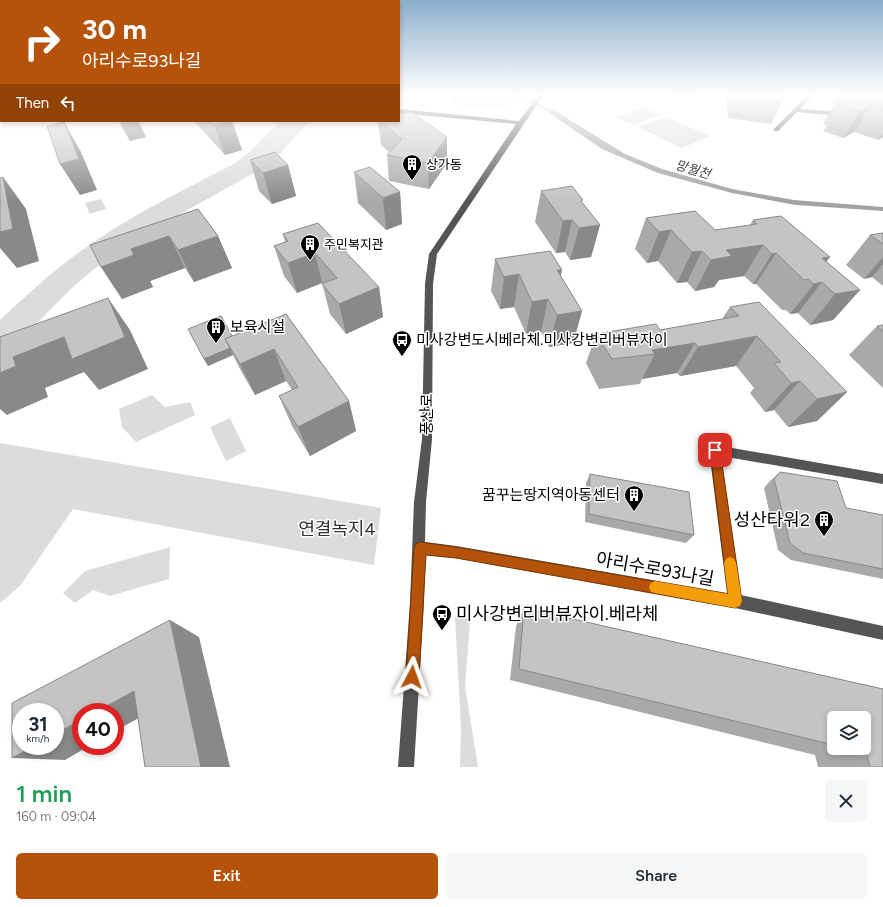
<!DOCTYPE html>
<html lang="en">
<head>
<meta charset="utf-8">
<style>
	body { margin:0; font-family:Figtree,"Noto Sans KR",sans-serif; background:#f6f6f7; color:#1f2937; height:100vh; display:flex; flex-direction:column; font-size:15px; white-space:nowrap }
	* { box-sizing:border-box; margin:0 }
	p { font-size:13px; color:#747a83 }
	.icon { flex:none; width:22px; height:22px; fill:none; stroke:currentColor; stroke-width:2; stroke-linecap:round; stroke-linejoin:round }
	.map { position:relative; height:767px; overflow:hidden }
	.side { display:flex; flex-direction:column; background:#fff; flex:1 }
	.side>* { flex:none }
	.top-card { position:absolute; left:0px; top:0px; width:400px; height:122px; box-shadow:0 2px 6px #0003; background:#b45309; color:#fff; overflow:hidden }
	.buttons { position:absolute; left:827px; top:711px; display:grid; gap:8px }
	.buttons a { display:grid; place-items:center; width:44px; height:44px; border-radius:6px; background:#fff; box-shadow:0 2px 6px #0003; font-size:20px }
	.speed { position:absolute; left:12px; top:703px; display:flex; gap:8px; font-size:20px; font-weight:700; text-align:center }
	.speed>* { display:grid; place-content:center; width:52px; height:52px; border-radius:50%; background:#fff; box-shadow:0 2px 6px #0003; line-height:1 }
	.speed small { font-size:10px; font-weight:400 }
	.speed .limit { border:6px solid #d22; background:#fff; color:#111 }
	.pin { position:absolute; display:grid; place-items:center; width:34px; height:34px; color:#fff; margin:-17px; border-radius:8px; box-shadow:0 2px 6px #0006 }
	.me { position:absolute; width:44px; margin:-22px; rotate:4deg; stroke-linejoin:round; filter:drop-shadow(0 0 3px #0008) }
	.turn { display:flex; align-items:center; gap:14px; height:84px; padding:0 16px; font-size:18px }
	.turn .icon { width:52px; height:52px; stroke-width:2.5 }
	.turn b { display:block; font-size:28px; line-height:34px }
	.then { display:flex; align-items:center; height:38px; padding:0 16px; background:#0003; gap:8px; font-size:15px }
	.round { display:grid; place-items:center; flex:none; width:42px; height:42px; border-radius:6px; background:#f6f6f7 }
	.summary { display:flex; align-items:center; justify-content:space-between; height:68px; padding:0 16px }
	h1 { font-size:24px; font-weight:600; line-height:30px; color:#1e9e55 }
	.cta { display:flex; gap:8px; margin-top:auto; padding:8px 16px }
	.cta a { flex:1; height:46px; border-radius:6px; background:#b45309; color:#fff; font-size:16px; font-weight:600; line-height:46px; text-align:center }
	.cta a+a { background:#f6f6f7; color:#1f2937 }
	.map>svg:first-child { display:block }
	.green { fill:#dcdcdc }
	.water { fill:#a3a3a3 }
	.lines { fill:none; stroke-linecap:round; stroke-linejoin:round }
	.stream { fill:#a3a3a3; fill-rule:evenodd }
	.minor { fill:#555; fill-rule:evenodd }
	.wall { fill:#a9a9a9; fill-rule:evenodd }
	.shaded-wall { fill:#898989 }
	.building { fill:#c4c4c4; stroke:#898989 }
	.route { fill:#b45309; stroke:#753606 }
	.slow { fill:#f59e0b }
	.labels { text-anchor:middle; stroke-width:3; stroke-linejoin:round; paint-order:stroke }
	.far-poi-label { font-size:13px; fill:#000; stroke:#fff; text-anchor:start }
	.far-water-label { font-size:13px; font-style:italic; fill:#444; stroke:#fff }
	.poi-label { font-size:15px; fill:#000; stroke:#fff; text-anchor:start }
	.street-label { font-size:15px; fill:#000; stroke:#fff }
	.near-poi-label { font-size:18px; fill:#000; stroke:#fff; text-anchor:end }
	.near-park-label { font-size:18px; fill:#333; stroke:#fff }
	.near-street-label { font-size:18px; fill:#000; stroke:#fff }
</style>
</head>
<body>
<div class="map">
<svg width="883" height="767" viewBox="0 0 883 767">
	<rect width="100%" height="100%" fill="#fff"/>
	<g class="green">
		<polygon points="453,94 518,94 509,105 496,109 451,104"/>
		<polygon points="644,107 661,114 633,125 616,117"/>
		<polygon points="666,117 710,136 682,148 638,127"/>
		<path d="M280 121H309L279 155 265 167 146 233 118 251 94 269 73 287 0 360V320C29 293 58 266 91 244 137 212 188 188 237 162L252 150Z"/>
		<polygon points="101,199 106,209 90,214 85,203"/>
		<polygon points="152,395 165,407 190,402 195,415 136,442 122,427 119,409"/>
		<polygon points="230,418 246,451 226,461 210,427"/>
		<polygon points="0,443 381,508 374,565 73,509 20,586 0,603"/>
		<polygon points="170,547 169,579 110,596 93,590 75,603 63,593 85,571"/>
		<polygon points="471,610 465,686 478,767 460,767 461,728 455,618"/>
	</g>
	<polygon class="water" points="552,109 625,154 662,169 732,189 794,200 883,207 883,211 796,205 732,193 658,173 602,149 549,113"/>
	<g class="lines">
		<polygon class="stream" points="513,94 517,94 559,114 556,115"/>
		<g class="minor">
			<polygon points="539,94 544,94 437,254 433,284 432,439 426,502 425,542 456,546 727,593 709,450 711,447 715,445 883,474 883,484 721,456 741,595 883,626 883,640 735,608 456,558 425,555 424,603 414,767 398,767 410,603 414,502 422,439 425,284 429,254 516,124 399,113 399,109 519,121"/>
			<polygon points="809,94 814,94 800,109 842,112 845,114 842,116 797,112 778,131 774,131 774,129"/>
		</g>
	</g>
	<g class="wall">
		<polygon points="657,94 694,94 693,97"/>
		<polygon points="726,94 784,94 785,97 771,124 728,118"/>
		<polygon points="845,94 883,94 883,137 878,140 854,132 843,138 823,131 827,126 823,124 838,97"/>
		<polygon points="118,121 138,121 146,137 130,141"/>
		<polygon points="195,121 232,121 242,150 225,155 196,123"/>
		<polygon points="378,121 399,121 447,163 429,189 389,181 387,155 389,152 381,145"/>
		<polygon points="250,160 288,165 296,196 272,204 259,191"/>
		<polygon points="354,172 400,192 402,224 386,230 358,203"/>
		<polygon points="541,191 582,203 600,225 591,257 570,260 565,252 556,253 535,222"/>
		<polygon points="198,209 218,236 232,268 194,282 185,268 150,281 153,287 122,299 101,267"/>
		<polygon points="646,218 715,230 750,225 753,220 826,262 860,290 833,320 810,325 798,313 790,314 786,310 782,310 756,284 753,284 744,276 719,280 714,287 695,291 687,282 677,283 658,261 647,263 635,249"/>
		<polygon points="883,232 883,286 872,277 864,279 846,265 870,235 882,233"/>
		<polygon points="283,234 379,287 383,317 346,334 330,314 322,283 297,293 284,276 274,246 285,242"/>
		<polygon points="495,259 561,276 582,311 573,343 549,347 541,332 526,334 514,307 500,309 491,291"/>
		<polygon points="730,307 847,392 817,421 788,427 774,410 765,412 750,393 754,388 736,366 680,376 677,373 642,379 640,384 599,389 586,363 596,334 660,330 722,319"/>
		<polygon points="286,314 349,401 356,431 310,456 292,426 279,396 292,390 286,381 255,395 241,371 233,355 208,366 204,359 232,336"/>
		<polygon points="883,325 883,388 849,355 877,326"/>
		<polygon points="780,472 846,508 883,515 883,579 791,560 778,550 764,488 770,481"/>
		<polygon points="590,474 694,535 686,543 585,522 586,483"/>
		<path d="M524 608 883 689V767H818L815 755 510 680 516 626ZM834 718 864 748H834Z"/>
	</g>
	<g class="shaded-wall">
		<polygon points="0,94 1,94 1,120 0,118"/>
		<polygon points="871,105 854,132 843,138 860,111"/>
		<polygon points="120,121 138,121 146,137 130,141"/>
		<polygon points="230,121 232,121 242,150 225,155 214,125"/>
		<polygon points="64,122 81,152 97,190 80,195 60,164"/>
		<polygon points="883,133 883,137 878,140"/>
		<polygon points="447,137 447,163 429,189 428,163"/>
		<polygon points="288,165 296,196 272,204 263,173"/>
		<polygon points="3,177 26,209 39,261 17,268 0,248 0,232"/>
		<polygon points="400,192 402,224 386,230 383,198"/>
		<polygon points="572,220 565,252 556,253 563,221"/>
		<polygon points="600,225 591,257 570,260 579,228"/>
		<polygon points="671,230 658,261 647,263 659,232"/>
		<polygon points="169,236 185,268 150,281 153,287 122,299 101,267 131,249"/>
		<polygon points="218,236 232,268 194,282 178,250"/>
		<polygon points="763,245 744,276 719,280 714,287 695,291 711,260 726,250"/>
		<polygon points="702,251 687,282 677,283 692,252"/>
		<polygon points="315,253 322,283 297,293 288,263"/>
		<polygon points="776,253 756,284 753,284 772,254"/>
		<polygon points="830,257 811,282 822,258"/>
		<polygon points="883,257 883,264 872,277 864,279"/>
		<polygon points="557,270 562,270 555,302 550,303"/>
		<polygon points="519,274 514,307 500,309 504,277"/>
		<polygon points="822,282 798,313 790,314 814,284"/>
		<polygon points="379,287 383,317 346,334 339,304"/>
		<polygon points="860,290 833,320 810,325 835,294"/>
		<polygon points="108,298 130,330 148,369 99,390 84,372 45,388 48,397 7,415 0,409 0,373 13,357"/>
		<polygon points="548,299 541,332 526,334 532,302"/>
		<polygon points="582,311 573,343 549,347 557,315"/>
		<polygon points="757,336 736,366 680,376 698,347"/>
		<polygon points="695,343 677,373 642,379 655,354 652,350"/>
		<polygon points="230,348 233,355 208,366 204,359"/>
		<polygon points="274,349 286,381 255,395 240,364"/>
		<polygon points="800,381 774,410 765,412 791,383"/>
		<polygon points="847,392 817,421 788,427 817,399"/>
		<polygon points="349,401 356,431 310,456 298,427"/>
		<polygon points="170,620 199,637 230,767 201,767"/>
		<polygon points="134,691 170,701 115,731 115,712 96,712"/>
		<polygon points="81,720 81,746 89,746 65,760 12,758 34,746 55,746 55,734"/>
	</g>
	<g class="building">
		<polygon points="755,94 784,94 785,97"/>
		<polygon points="845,94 883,94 883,109 871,105 860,111 839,105 845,101 838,97"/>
		<polygon points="411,112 447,137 428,163 387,155 402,139 380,121 399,121 399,115"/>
		<polygon points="210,121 230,121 214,125"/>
		<polygon points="64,122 79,159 60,164 47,126"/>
		<polygon points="275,152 288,165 263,173 250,160"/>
		<polygon points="370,167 400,192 383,198 354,172"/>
		<polygon points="3,177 13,229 0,232 0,178"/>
		<polygon points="572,186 583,200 581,201 600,225 579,228 572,220 563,221 541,191"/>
		<polygon points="198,209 218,236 178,250 169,236 131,249 134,255 101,267 90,245"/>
		<polygon points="695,211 715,230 757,224 753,220 781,216 830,257 822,258 860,290 835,294 822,282 814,284 808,279 804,280 776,253 772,254 763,245 726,250 732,256 711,260 702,251 692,252 671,230 659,232 646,218"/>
		<polygon points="318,223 379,287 339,304 322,284 337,278 315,253 288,263 274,246 288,241 283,234"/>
		<polygon points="883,233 883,244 870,235"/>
		<polygon points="550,251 562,270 557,270 582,311 557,315 548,299 532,302 519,274 504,277 495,259"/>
		<polygon points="108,298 125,337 72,359 64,337 13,357 16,366 0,373 0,337"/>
		<polygon points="759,302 847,392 817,399 800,381 791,383 774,363 781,362 757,336 698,347 695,343 652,350 655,354 612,359 596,334 656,324 660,330 739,316 730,307"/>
		<polygon points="286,314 349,401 298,427 279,396 298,387 274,349 240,364 225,339"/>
		<polygon points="221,316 232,336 225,339 230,348 204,359 188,329"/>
		<polygon points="883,325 883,331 877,326"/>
		<polygon points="780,472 837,481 846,508 883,515 883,569 803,553 790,543 774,479"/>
		<polygon points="590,474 689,492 694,535 589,514"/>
		<polygon points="524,608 883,689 883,767 870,767 866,752 848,748 864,748 864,718 834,718 834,745 519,669"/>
		<polygon points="170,620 201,767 145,767 134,691 96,712 81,712 81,720 55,734 55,712 21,712 21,746 34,746 12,758 12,703"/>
	</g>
	<linearGradient id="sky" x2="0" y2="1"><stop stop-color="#8cadcc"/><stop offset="0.47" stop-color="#fff"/><stop offset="1" stop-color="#fff" stop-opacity="0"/></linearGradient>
	<rect width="883" height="201" fill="url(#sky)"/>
	<polygon class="route" points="715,445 718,447 720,450 742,601 740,606 735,608 456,558 426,555 419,677 417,682 412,684 408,682 406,677 414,548 416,544 420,542 456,547 728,594 710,450 711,447"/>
	<polygon class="slow" points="730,557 734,559 736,563 742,601 740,606 735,608 655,593 651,592 649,587 651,583 655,581 728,594 724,563 726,559"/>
	<defs>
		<symbol id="building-pin" viewBox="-11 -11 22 30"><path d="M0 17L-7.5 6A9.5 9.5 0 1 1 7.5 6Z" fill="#000" stroke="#fff"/><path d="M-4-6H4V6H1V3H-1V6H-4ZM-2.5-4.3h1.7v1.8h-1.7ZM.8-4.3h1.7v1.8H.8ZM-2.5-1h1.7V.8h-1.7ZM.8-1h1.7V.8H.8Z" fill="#fff"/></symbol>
		<symbol id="bus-pin" viewBox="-11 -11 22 30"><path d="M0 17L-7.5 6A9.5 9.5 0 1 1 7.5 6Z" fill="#000" stroke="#fff"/><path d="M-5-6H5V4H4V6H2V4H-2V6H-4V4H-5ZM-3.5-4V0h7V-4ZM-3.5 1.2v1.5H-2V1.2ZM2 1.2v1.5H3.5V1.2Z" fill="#fff"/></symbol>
	</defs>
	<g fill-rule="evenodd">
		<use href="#building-pin" x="401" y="153" width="22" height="30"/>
		<use href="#building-pin" x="299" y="233" width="22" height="30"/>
		<use href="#building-pin" x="205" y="316" width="22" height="30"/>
		<use href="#bus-pin" x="391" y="329" width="22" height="30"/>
		<use href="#building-pin" x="623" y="484" width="22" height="30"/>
		<use href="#building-pin" x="813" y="509" width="22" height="30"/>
		<use href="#bus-pin" x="431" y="603" width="22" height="30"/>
	</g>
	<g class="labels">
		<g class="far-poi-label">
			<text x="426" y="169">상가동</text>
			<text x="324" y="249">주민복지관</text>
		</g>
		<g class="far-water-label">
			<text transform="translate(693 169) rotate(16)" y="5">망월천</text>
		</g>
		<g class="poi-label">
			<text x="230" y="332">보육시설</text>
			<text x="416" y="345">미사강변도시베라체.미사강변리버뷰자이</text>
			<text x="620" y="500" text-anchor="end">꿈꾸는땅지역아동센터</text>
		</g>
		<g class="street-label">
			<text transform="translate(427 414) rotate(-90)" y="5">풍산로</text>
		</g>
		<g class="near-poi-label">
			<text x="810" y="526">성산타워2</text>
			<text x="456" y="620" text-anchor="start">미사강변리버뷰자이.베라체</text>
		</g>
		<g class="near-park-label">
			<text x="337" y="535">연결녹지4</text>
		</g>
		<g class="near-street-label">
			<text transform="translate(655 569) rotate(10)" y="6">아리수로93나길</text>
		</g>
	</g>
</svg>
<div class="buttons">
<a><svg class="icon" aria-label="layers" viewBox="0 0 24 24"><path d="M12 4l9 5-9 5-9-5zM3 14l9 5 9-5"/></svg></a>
</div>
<div class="speed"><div>31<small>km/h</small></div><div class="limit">40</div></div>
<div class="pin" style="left:715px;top:450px;background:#d93025"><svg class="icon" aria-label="arrive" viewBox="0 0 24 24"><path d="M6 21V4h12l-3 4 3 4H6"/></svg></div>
<svg class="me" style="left:412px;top:677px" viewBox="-20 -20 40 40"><path d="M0-17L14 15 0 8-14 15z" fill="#b45309" stroke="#fff" stroke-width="4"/></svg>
<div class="top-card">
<div class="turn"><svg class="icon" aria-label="right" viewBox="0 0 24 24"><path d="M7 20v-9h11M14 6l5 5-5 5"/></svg><div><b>30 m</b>아리수로93나길</div></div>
<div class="then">Then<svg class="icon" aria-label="left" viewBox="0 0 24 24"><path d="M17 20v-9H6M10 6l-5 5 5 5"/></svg></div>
</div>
</div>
<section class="side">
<div class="summary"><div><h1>1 min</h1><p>160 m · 09:04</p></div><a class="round"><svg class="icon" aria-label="close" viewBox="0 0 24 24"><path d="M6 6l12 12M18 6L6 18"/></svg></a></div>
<div class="cta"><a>Exit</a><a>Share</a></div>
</section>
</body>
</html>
